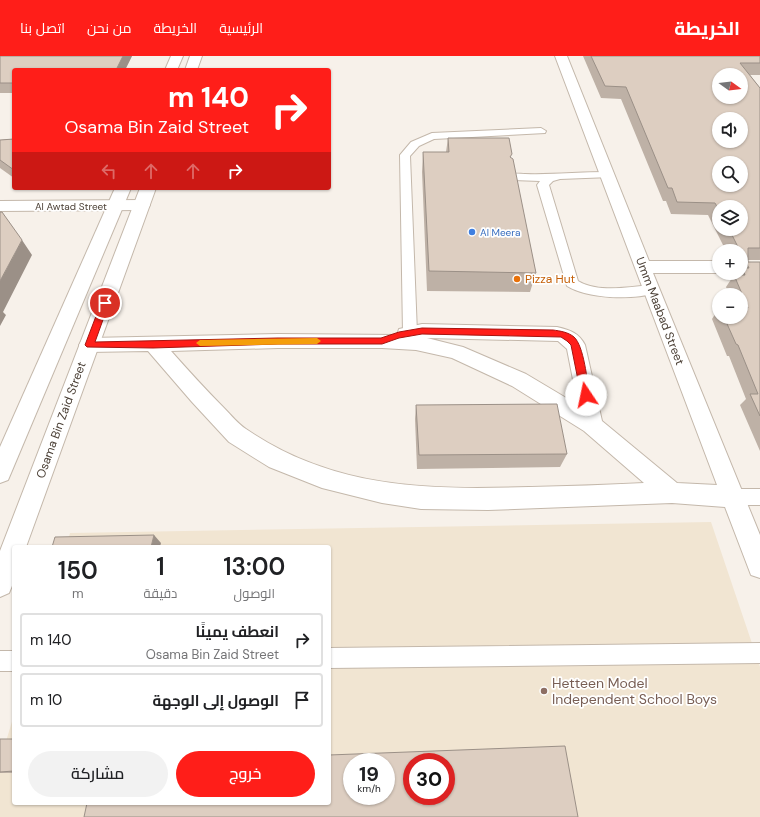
<!DOCTYPE html>
<html lang="ar">
<head>
<meta charset="utf-8">
<style>
	body { margin:0; font-family:"DM Sans",Cairo,sans-serif; background:#f2f2f2; color:#202124; direction:rtl; height:100vh; display:flex; flex-direction:column; font-size:15px; white-space:nowrap }
	* { box-sizing:border-box; margin:0 }
	p { font-size:13px; color:#757577 }
	.icon { flex:none; width:22px; height:22px; fill:none; stroke:currentColor; stroke-width:2; stroke-linecap:round; stroke-linejoin:round }
	.map { position:relative; flex:1; overflow:hidden; direction:ltr }
	.side { position:absolute; left:12px; top:489px; width:319px; height:260px; display:flex; flex-direction:column; background:#fff; border-radius:4px; box-shadow:0 1px 3px #0004; direction:rtl }
	.side>* { flex:none }
	.banner { position:absolute; left:12px; top:12px; width:319px; height:122px; border-radius:4px; box-shadow:0 1px 3px #0004; direction:rtl; background:#ff1e19; color:#fff; overflow:hidden }
	.needle { width:26px; rotate:105deg }
	.controls { position:absolute; left:712px; top:12px; display:grid; gap:8px }
	.controls a { display:grid; place-items:center; width:36px; height:36px; border-radius:50%; background:#fff; box-shadow:0 1px 3px #0004; font-size:20px }
	.speed { position:absolute; left:343px; top:697px; display:flex; gap:8px; font-size:20px; font-weight:700; text-align:center }
	.speed>* { display:grid; place-content:center; width:52px; height:52px; border-radius:50%; background:#fff; box-shadow:0 1px 3px #0004; line-height:1 }
	.speed small { font-size:10px; font-weight:400 }
	.speed .limit { border:6px solid #d22; background:#fff; color:#111 }
	.pin { position:absolute; display:grid; place-items:center; width:34px; height:34px; color:#fff; margin:-17px; border:2px solid #fff; border-radius:50%; box-shadow:0 1px 4px #0007 }
	.me { position:absolute; width:44px; margin:-22px; rotate:349deg; stroke-linejoin:round; filter:drop-shadow(0 0 3px #0008) }
	.turn { display:flex; align-items:center; gap:14px; height:84px; padding:0 16px; font-size:18px }
	.turn .icon { width:52px; height:52px; stroke-width:2.5 }
	.turn b { display:block; font-size:28px; line-height:34px }
	.lanes { display:flex; align-items:center; height:38px; padding:0 16px; background:#0003; justify-content:center; gap:20px; direction:ltr }
	.lanes .off { opacity:.35 }
	.eta { display:flex; justify-content:space-evenly; align-items:center; height:68px; text-align:center }
	.eta b { font-size:24px; font-weight:600; line-height:28px }
	.cta { display:flex; gap:8px; margin-top:auto; padding:8px 16px }
	.cta a { flex:1; height:46px; border-radius:24px; background:#ff1e19; color:#fff; font-size:16px; font-weight:600; line-height:46px; text-align:center }
	.cta a+a { background:#f2f2f2; color:#202124 }
	ul { padding:0; list-style:none }
	li { display:flex; align-items:center; gap:12px; height:54px; margin:0 8px 6px; padding:0 8px; border:2px solid #e0e0e0; border-radius:4px }
	li div { flex:1 }
	li b { display:block; font-size:15px }
	li em { font-style:normal }
	header { display:flex; align-items:center; gap:24px; box-sizing:border-box; height:56px; padding:0 20px; background:#ff1e19; color:#fff }
	header strong { font-size:19px }
	nav { display:flex; gap:22px; margin-inline-start:auto; font-size:14px }
	.map>svg:first-child { display:block }
	.education { fill:#f1e5d2; fill-rule:evenodd }
	.lines { fill:none; stroke-linecap:round; stroke-linejoin:round }
	.service-casing { stroke:#c4b8ab; stroke-width:2 }
	.minor-casing { stroke:#c4b8ab; stroke-width:2 }
	.tertiary-casing { stroke:#c4b8ab; stroke-width:2 }
	.service { fill:#fff; fill-rule:evenodd }
	.minor { fill:#fff; fill-rule:evenodd }
	.tertiary { fill:#fff; fill-rule:evenodd }
	.wall { fill:#beb1a6; fill-rule:evenodd }
	.shaded-wall { fill:#9b9087 }
	.building { fill:#ddcec1; stroke:#9b9087; fill-rule:evenodd }
	.route { fill:#ff1e19; stroke:#a61410 }
	.slow { fill:#f59e0b }
	.shop-dot { fill:#3f7fe0; stroke:#fff; stroke-width:1.5 }
	.food-dot { fill:#e8710a; stroke:#fff; stroke-width:1.5 }
	.education-dot { fill:#8d6e63; stroke:#fff; stroke-width:1.5 }
	.labels { text-anchor:middle; stroke-width:3.5; stroke-linejoin:round; paint-order:stroke }
	.far-street-label { font-size:10px; fill:#4c4137; stroke:#fff }
	.far-shop-label { font-size:10px; fill:#366cbe; stroke:#fff; text-anchor:start }
	.food-label { font-size:12px; fill:#c56008; stroke:#fff; text-anchor:start }
	.street-label { font-size:12px; fill:#4c4137; stroke:#fff }
	.near-education-label { font-size:14px; fill:#785e54; stroke:#fff; text-anchor:start }
</style>
</head>
<body>
<header>
<strong>الخريطة</strong>
<nav><a>الرئيسية</a><a>الخريطة</a><a>من نحن</a><a>اتصل بنا</a></nav>
</header>
<div class="map">
<svg width="760" height="761" viewBox="0 0 760 761">
	<rect width="100%" height="100%" fill="#f7f1ea"/>
	<path class="education" d="M711 466 760 611V761H0V705L14 659V747H329V491H66L70 477ZM352 706H386V740H352ZM412 706H446V740H412Z"/>
	<g class="lines">
		<defs>
			<g id="service">
				<polygon points="541,72 546,75 545,77 434,83 419,90 410,100 417,277 415,281 410,282 405,281 403,277 400,99 411,86 432,77"/>
				<path d="M607 116 611 117 613 119 611 121 560 123 553 125 549 129 578 225C598 237 628 231 651 229L656 231 658 234 656 237C632 244 588 243 567 230L537 129 540 125 513 124 507 121C511 116 519 118 525 118 552 119 580 116 607 116Z"/>
				<polygon points="733,433 760,433 760,449 733,449 727,446 724,441 727,436"/>
				<polygon points="760,587 760,607 329,612 329,592"/>
				<rect x="0" y="595" width="14" height="20"/>
			</g>
			<g id="minor">
				<path d="M555 0H567L649 205H719V217H653L760 479V522L751 519 725 451 672 447 488 454 421 453 382 447 322 432 269 411 229 386 192 346 148 295 89 296 82 294 79 289 82 284 89 282 278 278 397 279 399 273 422 268 557 271C570 274 579 277 585 289L602 365 677 427 717 429ZM427 282 558 285 567 293 578 349 526 318 463 291ZM278 292H382L416 294 452 302 512 330 584 375 644 427C606 429 567 430 529 431 428 434 333 433 246 373 238 368 231 359 224 352 206 334 188 314 171 295Z"/>
				<polygon points="142,144 148,146 150,149 148,152 142,154 0,155 0,145"/>
			</g>
			<g id="tertiary">
				<polygon points="171,0 183,0 177,14 165,14"/>
				<polygon points="190,0 202,0 197,14 185,14"/>
				<polygon points="115,132 131,132 11,417 8,424 0,427 0,391"/>
				<polygon points="140,132 156,132 26,491 14,491 14,525 9,537 0,541 0,495"/>
			</g>
		</defs>
		<use href="#service" class="service-casing"/>
		<use href="#minor" class="minor-casing"/>
		<use href="#tertiary" class="tertiary-casing"/>
		<use href="#service" class="service"/>
		<use href="#minor" class="minor"/>
		<use href="#tertiary" class="tertiary"/>
	</g>
	<g class="wall">
		<polygon points="0,0 132,0 125,14 14,14 14,37 0,37"/>
		<path d="M583 0H760V19H750L760 32V204H748V206H760V395L740 349 746 343 729 300H727L712 263 719 252V261H741V239H729L726 231 734 219H738L737 217H741V195H726L708 159 671 158 666 145H663L621 43 601 42ZM719 151 741 173H719Z"/>
		<polygon points="448,82 511,102 536,217 530,236 427,235 422,116 423,96 446,96"/>
		<polygon points="14,83 14,122 0,112 0,84"/>
		<polygon points="416,349 567,398 560,411 417,413 415,363"/>
		<rect x="0" y="683" width="14" height="34"/>
	</g>
	<g class="shaded-wall">
		<polygon points="123,0 132,0 125,14 116,14"/>
		<polygon points="22,184 32,199 3,256 6,259 0,270 0,225"/>
		<polygon points="154,479 161,487 160,491 151,491"/>
	</g>
	<g class="building">
		<polygon points="0,0 123,0 116,14 14,14 14,27 0,27"/>
		<path d="M591 0H760V7H740L760 32V192H748V206H760V360L750 338H758L738 289 736 288 724 261H741V251L748 252 734 219H745L742 212H749L741 197V195H740L729 173H741V151H719V154L715 147 677 146 672 132H668L626 31 605 30ZM719 19H741V41H719ZM719 63H741V85H719ZM719 107H741V129H719Z"/>
		<polygon points="448,82 509,82 512,98 510,101 513,103 536,217 429,215 423,96 449,96"/>
		<polygon points="14,83 14,114 0,104 0,84"/>
		<polygon points="0,156 2,156 22,184 0,225"/>
		<polygon points="557,348 567,398 419,399 416,349"/>
		<polygon points="154,479 151,491 52,491 55,481"/>
		<polygon points="0,683 14,683 14,715 0,716"/>
		<path d="M565 690 578 761H84L87 747H329V699ZM352 706H386V740H352ZM412 706H446V740H412Z"/>
	</g>
	<path class="route" d="M105 244 109 247 95 286 278 282H381L399 276 422 272 553 274C560 275 568 276 574 281 584 290 587 325 590 339L586 342 581 339 571 289 567 285 561 281 422 278 399 282 382 288H278L153 292 87 291 85 289 101 247Z"/>
	<polygon class="slow" points="317,282 321,285 317,288 200,290 196,287 200,284"/>
	<circle class="shop-dot" cx="472" cy="176" r="4"/>
	<circle class="food-dot" cx="517" cy="223" r="4"/>
	<circle class="education-dot" cx="544" cy="635" r="4"/>
	<g class="labels">
		<g class="far-street-label">
			<text x="71" y="154">Al Awtad Street</text>
		</g>
		<g class="far-shop-label">
			<text x="480" y="180">Al Meera</text>
		</g>
		<g class="food-label">
			<text x="525" y="227">Pizza Hut</text>
		</g>
		<g class="street-label">
			<text transform="translate(660 255) rotate(69)" y="4">Umm Maabad Street</text>
			<text transform="translate(61 364) rotate(-70)" y="4">Osama Bin Zaid Street</text>
		</g>
		<g class="near-education-label">
			<text x="552" y="632">Hetteen Model<tspan x="552" dy="16">Independent School Boys</tspan></text>
		</g>
	</g>
</svg>
<div class="controls">
<a><svg class="needle" viewBox="-14 -14 28 28"><path d="M0-13l5 13h-10z" fill="#e53935"/><path d="M0 13l5-13h-10z" fill="#757577"/></svg></a>
<a><svg class="icon" aria-label="sound" viewBox="0 0 24 24"><path d="M4 9h4l5-4v14l-5-4H4zM17 9q2 3 0 6"/></svg></a>
<a><svg class="icon" aria-label="search" viewBox="0 0 24 24"><circle cx="10" cy="10" r="6"/><path d="M15 15l6 6"/></svg></a>
<a><svg class="icon" aria-label="layers" viewBox="0 0 24 24"><path d="M12 4l9 5-9 5-9-5zM3 14l9 5 9-5"/></svg></a>
<a>+</a>
<a>−</a>
</div>
<div class="speed"><div>19<small>km/h</small></div><div class="limit">30</div></div>
<div class="pin" style="left:105px;top:247px;background:#d93025"><svg class="icon" aria-label="arrive" viewBox="0 0 24 24"><path d="M6 21V4h12l-3 4 3 4H6"/></svg></div>
<svg class="me" style="left:586px;top:339px" viewBox="-20 -20 40 40"><circle r="19" fill="#fff"/><path d="M0-13L10 11 0 6-10 11z" fill="#ff1e19"/></svg>
<div class="banner">
<div class="turn"><svg class="icon" aria-label="right" viewBox="0 0 24 24"><path d="M7 20v-9h11M14 6l5 5-5 5"/></svg><div><b>140 m</b>Osama Bin Zaid Street</div></div>
<div class="lanes"><svg class="icon off" aria-label="left" viewBox="0 0 24 24"><path d="M17 20v-9H6M10 6l-5 5 5 5"/></svg><svg class="icon off" aria-label="ahead" viewBox="0 0 24 24"><path d="M12 20V5M6 11l6-6 6 6"/></svg><svg class="icon off" aria-label="ahead" viewBox="0 0 24 24"><path d="M12 20V5M6 11l6-6 6 6"/></svg><svg class="icon" aria-label="right" viewBox="0 0 24 24"><path d="M7 20v-9h11M14 6l5 5-5 5"/></svg></div>
</div>
<section class="side">
<div class="eta">
<div><b>13:00</b><p>الوصول</p></div>
<div><b>1</b><p>دقيقة</p></div>
<div><b>150</b><p>m</p></div>
</div>
<ul>
<li><svg class="icon" aria-label="right" viewBox="0 0 24 24"><path d="M7 20v-9h11M14 6l5 5-5 5"/></svg><div><b>انعطف يمينًا</b><p>Osama Bin Zaid Street</p></div><em>140 m</em></li>
<li><svg class="icon" aria-label="arrive" viewBox="0 0 24 24"><path d="M6 21V4h12l-3 4 3 4H6"/></svg><div><b>الوصول إلى الوجهة</b></div><em>10 m</em></li>
</ul>
<div class="cta"><a>خروج</a><a>مشاركة</a></div>
</section>
</div>
</body>
</html>
